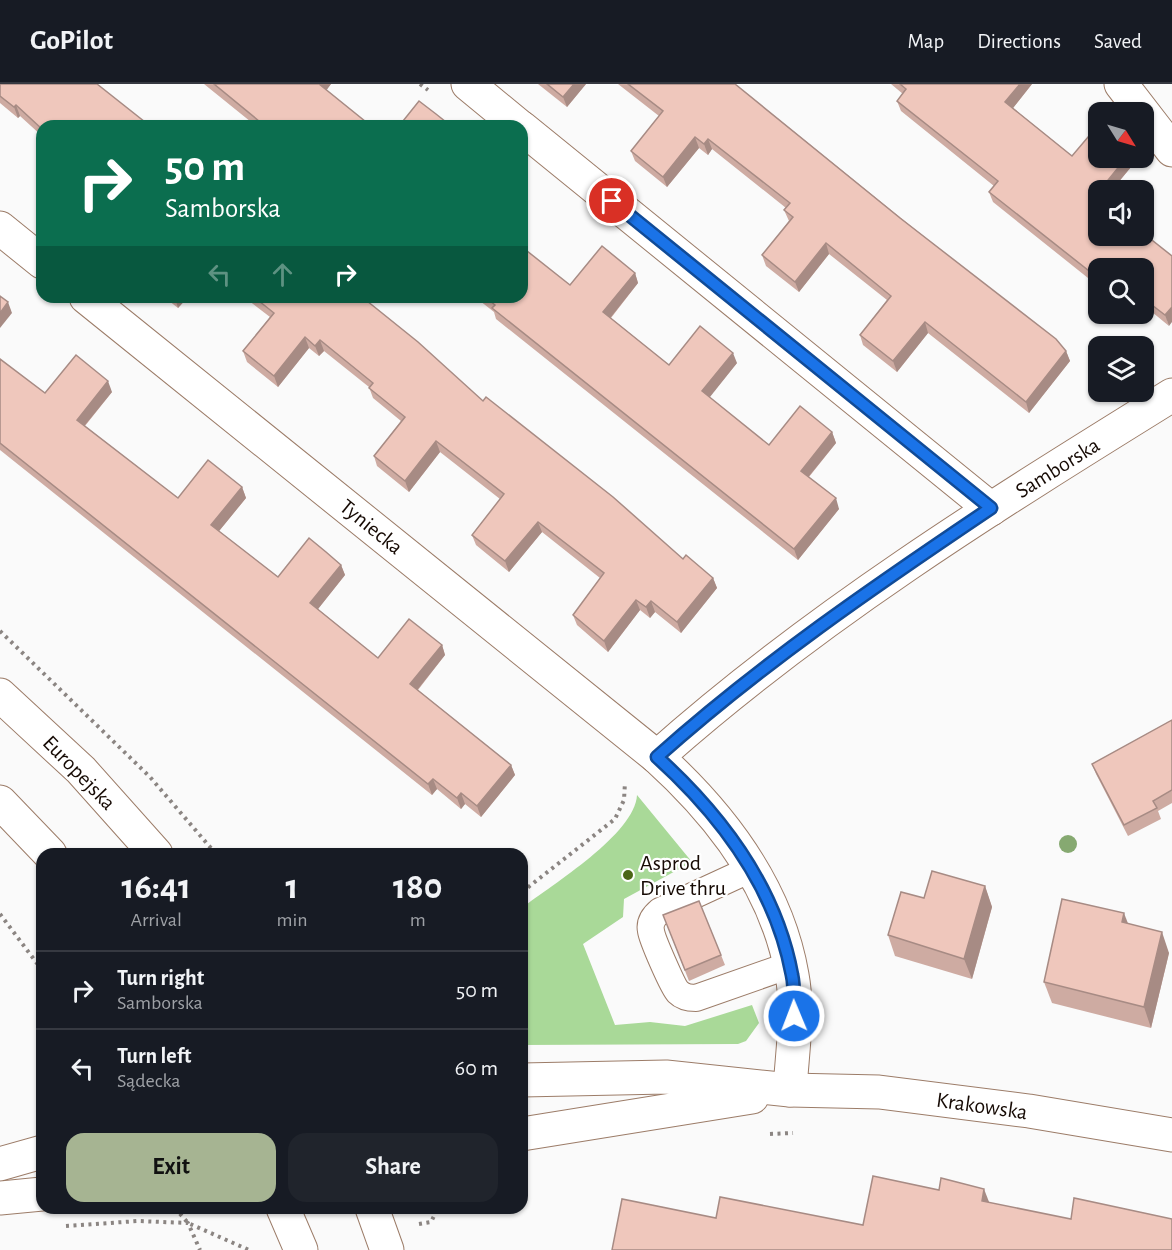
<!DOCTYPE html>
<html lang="en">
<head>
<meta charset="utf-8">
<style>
	body { margin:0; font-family:"Alegreya Sans",sans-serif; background:#20242c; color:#f1f3f6; height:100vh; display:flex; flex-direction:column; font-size:22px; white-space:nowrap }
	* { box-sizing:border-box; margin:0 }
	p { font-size:20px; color:#9ea1a6 }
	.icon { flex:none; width:33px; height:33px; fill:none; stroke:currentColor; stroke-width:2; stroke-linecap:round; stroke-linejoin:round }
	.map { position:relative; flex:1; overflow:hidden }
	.details { position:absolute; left:36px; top:764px; width:492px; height:366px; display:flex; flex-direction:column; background:#171b24; border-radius:18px; box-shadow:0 2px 4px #0004 }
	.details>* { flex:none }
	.banner { position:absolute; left:36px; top:36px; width:492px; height:183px; border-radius:18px; box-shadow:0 2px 4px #0004; background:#0b6e4f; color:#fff; overflow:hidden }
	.needle { width:39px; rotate:127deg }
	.controls { position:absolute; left:1088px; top:18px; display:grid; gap:12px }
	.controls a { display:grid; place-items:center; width:66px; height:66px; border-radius:12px; background:#171b24; box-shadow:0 2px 4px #0004; font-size:30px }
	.pin { position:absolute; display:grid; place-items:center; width:51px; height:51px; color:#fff; margin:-26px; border:3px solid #fff; border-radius:50%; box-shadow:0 2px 6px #0007 }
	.me { position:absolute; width:66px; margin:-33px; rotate:359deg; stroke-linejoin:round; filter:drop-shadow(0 0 4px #0008) }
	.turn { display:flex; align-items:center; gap:21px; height:126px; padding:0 30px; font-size:27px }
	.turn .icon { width:78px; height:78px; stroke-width:2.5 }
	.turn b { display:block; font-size:42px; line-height:51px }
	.lanes { display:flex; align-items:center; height:57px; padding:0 30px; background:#0003; justify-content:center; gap:30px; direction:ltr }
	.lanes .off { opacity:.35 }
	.eta { display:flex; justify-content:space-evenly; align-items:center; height:102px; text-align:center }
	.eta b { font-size:36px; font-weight:600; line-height:42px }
	.cta { display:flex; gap:12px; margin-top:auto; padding:12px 30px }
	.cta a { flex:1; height:69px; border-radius:18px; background:#a6b492; color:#111; font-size:24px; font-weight:600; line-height:69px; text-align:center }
	.cta a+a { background:#20242c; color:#f1f3f6 }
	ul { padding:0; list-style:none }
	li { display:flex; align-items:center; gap:18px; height:78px; padding:0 30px; border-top:2px solid #363941 }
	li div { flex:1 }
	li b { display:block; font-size:22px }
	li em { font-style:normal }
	header { display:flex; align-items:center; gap:36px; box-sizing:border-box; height:84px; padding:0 30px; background:#171b24; border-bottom:2px solid #363941 }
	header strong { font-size:28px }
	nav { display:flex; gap:33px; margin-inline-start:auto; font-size:21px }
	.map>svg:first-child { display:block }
	.green { fill:#a9d998 }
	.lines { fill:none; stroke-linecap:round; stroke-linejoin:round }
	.lane-casing { stroke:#9c7c68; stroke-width:28 }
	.street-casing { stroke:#9c7c68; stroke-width:35 }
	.secondary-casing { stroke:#9c7c68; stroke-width:35 }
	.path { stroke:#8b8582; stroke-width:4; stroke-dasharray:3 4.5; stroke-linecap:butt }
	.lane { stroke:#fff; stroke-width:26 }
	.street { stroke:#fff; stroke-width:33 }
	.secondary { stroke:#fff; stroke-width:33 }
	.tree { fill:#86a971 }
	.wall { fill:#ceaba2 }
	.shaded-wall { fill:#a78b84 }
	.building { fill:#efc7bc; stroke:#a78b84; stroke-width:1.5 }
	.route-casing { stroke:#114b97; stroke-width:15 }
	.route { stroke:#1a73e8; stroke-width:10 }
	.poi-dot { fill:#4b6617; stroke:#fff; stroke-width:2 }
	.labels { text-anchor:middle; stroke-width:4.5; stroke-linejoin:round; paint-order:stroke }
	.street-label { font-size:22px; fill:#160a04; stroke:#fff }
	.poi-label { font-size:22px; fill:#160a04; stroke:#fff; text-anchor:start }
</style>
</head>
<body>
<header>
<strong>GoPilot</strong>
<nav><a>Map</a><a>Directions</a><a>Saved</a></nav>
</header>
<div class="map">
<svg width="1172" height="1166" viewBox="0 0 1172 1166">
	<rect width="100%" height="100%" fill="#fafafa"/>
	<path class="green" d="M637 711 692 778 624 815 623 833 583 860 615 941 650 938 685 942 752 921 759 939 746 957 738 960 522 961V824C553 800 635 750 637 711Z"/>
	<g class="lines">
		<defs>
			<path id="lane" d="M751 785 660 827C654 832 649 838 651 847 652 855 673 903 678 908 683 913 690 914 696 914L790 881"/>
			<g id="street">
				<polyline points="468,0 519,42"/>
				<polyline points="1121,0 1172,66"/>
				<polyline points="522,44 991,425"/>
				<polyline points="0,144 42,178"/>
				<path d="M86 213 657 673C721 731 777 804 792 891 799 928 792 969 790 1006"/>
				<path d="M657 673C814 533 993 422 1172 311"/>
				<polyline points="0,1080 42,1068"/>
				<polyline points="0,1114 42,1110"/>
			</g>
			<g id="secondary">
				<polyline points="0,611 81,686 156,770"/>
				<polyline points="0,718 50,770"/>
				<polyline points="522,996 666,993 790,1006 879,1008 1029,1027 1172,1051"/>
				<polyline points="522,1050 752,1013"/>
				<polyline points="283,1124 301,1166"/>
				<polyline points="372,1124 387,1166"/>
			</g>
		</defs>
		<use href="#lane" class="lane-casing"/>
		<use href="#street" class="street-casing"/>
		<use href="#secondary" class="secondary-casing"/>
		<g class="path">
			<polyline points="420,0 428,6"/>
			<polyline points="0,547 150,693 216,770"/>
			<polyline points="522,808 615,735 624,716 625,698"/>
			<polyline points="0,830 42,886"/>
			<polyline points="770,1050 793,1049"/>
			<polyline points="175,1124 188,1139 249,1166"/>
			<polyline points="419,1140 431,1138 438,1124"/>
			<polyline points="66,1142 138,1137 188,1139 200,1166"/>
		</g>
		<use href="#lane" class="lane"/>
		<use href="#street" class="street"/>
		<use href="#secondary" class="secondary"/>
	</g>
	<circle class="tree" cx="1068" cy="760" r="9"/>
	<g class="wall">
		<polygon points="0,0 42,42 42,52 20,32 18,34 0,19"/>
		<polygon points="204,0 331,0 326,6 371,42 256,42"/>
		<polygon points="538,0 586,0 567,23"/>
		<polygon points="618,0 735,0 1066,267 1070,277 1029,329 928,249 897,288 863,261 860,251 887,216 829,170 799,208 766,182 762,171 789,137 784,126 786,124 712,65 708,71 699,64 667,103 635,77 631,67 659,32"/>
		<polygon points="891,0 1032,0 1013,24 1072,72 1098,74 1128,74 1131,83 1112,106 1098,106 1098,152 1143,152 1169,242 1152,228 1149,233 1143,228 1143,184 1098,184 1098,202 993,118 989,108 994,102 901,27 897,17 903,10"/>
		<polygon points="635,189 638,199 611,234 669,281 737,279 709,313 769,361 832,348 836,359 809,393 839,425 798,476 496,235 494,228 475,213 522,213 570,201"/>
		<polygon points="164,213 188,213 178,224"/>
		<polygon points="244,213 362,213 483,317 683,475 713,494 717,504 681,549 655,528 650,534 640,526 608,568 577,541 573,531 600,494 542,448 509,488 476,461 472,451 500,415 440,368 409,408 377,382 374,372 401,337 373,314 369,303 324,267 319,272 309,264 278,303 247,278 243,267 270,233"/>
		<polygon points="0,275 45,309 112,308 85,342 178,414 242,403 246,414 219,447 278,493 341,481 345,491 318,525 378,574 442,561 445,571 418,606 511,681 515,691 481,733 465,720 461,725 437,705 432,711 0,366"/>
		<polygon points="1172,636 1172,719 1158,727 1161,735 1128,752 1096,690 1092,680"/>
		<polygon points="985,802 992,823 972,895 895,872 888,851 924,814"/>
		<polygon points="663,831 721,871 725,881 689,897"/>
		<polygon points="1128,840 1169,869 1151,944 1052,919 1044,898"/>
	</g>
	<g class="shaded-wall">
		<polygon points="319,0 331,0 323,11"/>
		<polygon points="574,0 586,0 567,23 563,13"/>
		<polygon points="1020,0 1032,0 1009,29 1005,18"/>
		<polygon points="16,21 20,32 18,34 14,23"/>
		<polygon points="695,53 699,64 667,103 663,93"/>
		<polygon points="708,55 712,65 708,71 704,60"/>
		<polygon points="1126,74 1128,74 1131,83 1112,106 1100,106"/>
		<polygon points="826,159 829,170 799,208 795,198"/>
		<polygon points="635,189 638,199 607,238 603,228"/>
		<polygon points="175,213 188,213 178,224 175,214"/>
		<polygon points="8,218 12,229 0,244 0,229"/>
		<polygon points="1148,218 1152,228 1149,233 1145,222"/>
		<polygon points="1172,223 1172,238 1169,242 1165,231"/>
		<polygon points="925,238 928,249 897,288 893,277"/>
		<polygon points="305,253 309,264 278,303 274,292"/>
		<polygon points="320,256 324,267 319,272 315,262"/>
		<polygon points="1066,267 1070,277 1029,329 1026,318"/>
		<polygon points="733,269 737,279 706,318 702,307"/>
		<polygon points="108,297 112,308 81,346 77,336"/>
		<polygon points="832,348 836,359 805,397 801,387"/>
		<polygon points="436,357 440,368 409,408 405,397"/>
		<polygon points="242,403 246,414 215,452 211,441"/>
		<polygon points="836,414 839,425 798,476 794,465"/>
		<polygon points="538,438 542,448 509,488 505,477"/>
		<polygon points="341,481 345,491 314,530 310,519"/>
		<polygon points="713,494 717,504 681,549 677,538"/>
		<polygon points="636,516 640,526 608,568 604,557"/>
		<polygon points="651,517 655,528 650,534 646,523"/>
		<polygon points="442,561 445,571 414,610 410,600"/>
		<polygon points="511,681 515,691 481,733 477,722"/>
		<polygon points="433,695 437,705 432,711 428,700"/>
		<polygon points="461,709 465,720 461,725 457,714"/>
		<polygon points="985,802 992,823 972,895 964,875"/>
		<polygon points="1124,829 1132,850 1122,838"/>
		<polygon points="1162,848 1169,869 1151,944 1144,923"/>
		<polygon points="984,1105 991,1123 982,1117"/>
	</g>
	<g class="building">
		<polygon points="0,0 97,0 150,42 42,42 42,45 16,21 14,23 0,12"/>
		<polygon points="214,0 319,0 371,42 265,42"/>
		<polygon points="547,0 574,0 563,13"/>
		<polygon points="628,0 735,0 900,134 1056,255 1066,267 1026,318 925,238 893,277 860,251 891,212 826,159 795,198 762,171 793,133 784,126 790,119 708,55 704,60 695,53 663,93 631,67 663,27"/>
		<polygon points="900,0 1020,0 1005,18 1072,72 1094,46 1098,49 1098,74 1126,74 1100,106 1098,106 1098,109 1096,112 1098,114 1098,152 1143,152 1143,149 1172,172 1172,223 1165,231 1148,218 1145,222 1143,220 1143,184 1098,184 1098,194 989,108 998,97 897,17 906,5"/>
		<polygon points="419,17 436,30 451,42 399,42"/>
		<polygon points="602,162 635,189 603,228 669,281 700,242 733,269 702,307 769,361 800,322 832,348 801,387 836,414 794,465 492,224 495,221 485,213 522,213 522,163 570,201"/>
		<polygon points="0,212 8,218 0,229"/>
		<polygon points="254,213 362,213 418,258 483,317 486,313 613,413 683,475 686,471 713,494 677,538 651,517 646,523 636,516 604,557 573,531 604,489 538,438 505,477 472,451 504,410 436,357 405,397 374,372 405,333 369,304 373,299 320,256 315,262 305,253 274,292 243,267 274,229"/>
		<polygon points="76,271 108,297 77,336 178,414 208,376 242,403 211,441 278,493 309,454 326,468 341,481 310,519 378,574 409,535 442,561 410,600 511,681 477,722 461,709 457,714 433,695 428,700 0,359 0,275 45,309"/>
		<polygon points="1172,636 1172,706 1153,717 1157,724 1124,741 1092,680"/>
		<polygon points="932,787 985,802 964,875 888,851 901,808 924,814"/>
		<polygon points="1062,815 1124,829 1122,838 1162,848 1144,923 1044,898"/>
		<polygon points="699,817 721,871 685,886 663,831"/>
		<polygon points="873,1092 939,1106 941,1094 984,1105 982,1117 1071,1135 1074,1114 1172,1135 1172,1166 612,1166 622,1115 716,1134 720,1113 863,1141"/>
	</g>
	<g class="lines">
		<defs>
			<path id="route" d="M612 117 991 424C875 502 761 580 657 673 721 731 776 804 792 891 795 904 793 918 794 932"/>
		</defs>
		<use href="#route" class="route-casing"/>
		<use href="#route" class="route"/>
	</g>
	<circle class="poi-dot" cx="628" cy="791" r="6"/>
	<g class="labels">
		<g class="street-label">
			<text transform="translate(1057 383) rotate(-32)" y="8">Samborska</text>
			<text transform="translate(372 442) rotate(39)" y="8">Tyniecka</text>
			<text transform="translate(80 688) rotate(46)" y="8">Europejska</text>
			<text transform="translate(982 1021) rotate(8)" y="8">Krakowska</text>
		</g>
		<g class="poi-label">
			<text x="640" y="786">Asprod<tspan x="640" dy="25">Drive thru</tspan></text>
		</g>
	</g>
</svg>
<div class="controls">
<a><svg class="needle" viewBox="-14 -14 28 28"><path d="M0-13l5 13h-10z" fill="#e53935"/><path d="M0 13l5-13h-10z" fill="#9ea1a6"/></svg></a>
<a><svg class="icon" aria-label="sound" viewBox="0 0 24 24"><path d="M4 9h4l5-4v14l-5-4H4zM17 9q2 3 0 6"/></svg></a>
<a><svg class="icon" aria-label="search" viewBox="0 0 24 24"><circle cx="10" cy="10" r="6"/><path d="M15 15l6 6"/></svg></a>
<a><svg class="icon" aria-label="layers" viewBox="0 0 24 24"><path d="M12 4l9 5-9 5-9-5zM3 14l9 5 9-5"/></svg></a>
</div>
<div class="pin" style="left:612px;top:117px;background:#d93025"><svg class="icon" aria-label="arrive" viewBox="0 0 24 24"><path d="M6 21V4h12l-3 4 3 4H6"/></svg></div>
<svg class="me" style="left:794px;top:932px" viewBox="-20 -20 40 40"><circle r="17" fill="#1a73e8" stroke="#fff" stroke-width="3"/><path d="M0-11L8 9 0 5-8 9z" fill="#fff"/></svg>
<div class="banner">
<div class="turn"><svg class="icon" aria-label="right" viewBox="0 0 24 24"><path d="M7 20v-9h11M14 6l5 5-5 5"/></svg><div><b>50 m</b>Samborska</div></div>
<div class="lanes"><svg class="icon off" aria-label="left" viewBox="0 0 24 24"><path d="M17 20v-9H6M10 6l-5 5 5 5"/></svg><svg class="icon off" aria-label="ahead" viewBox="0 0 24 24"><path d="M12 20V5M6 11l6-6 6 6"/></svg><svg class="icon" aria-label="right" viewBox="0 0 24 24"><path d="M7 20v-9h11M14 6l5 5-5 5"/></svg></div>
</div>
<section class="details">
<div class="eta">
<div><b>16:41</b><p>Arrival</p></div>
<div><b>1</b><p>min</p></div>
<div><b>180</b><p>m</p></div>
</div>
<ul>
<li><svg class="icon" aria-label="right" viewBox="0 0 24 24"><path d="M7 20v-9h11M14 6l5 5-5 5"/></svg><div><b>Turn right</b><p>Samborska</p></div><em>50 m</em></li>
<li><svg class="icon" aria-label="left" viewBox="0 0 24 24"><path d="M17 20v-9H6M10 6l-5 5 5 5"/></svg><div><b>Turn left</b><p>Sądecka</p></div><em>60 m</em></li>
</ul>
<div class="cta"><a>Exit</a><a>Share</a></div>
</section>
</div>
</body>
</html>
